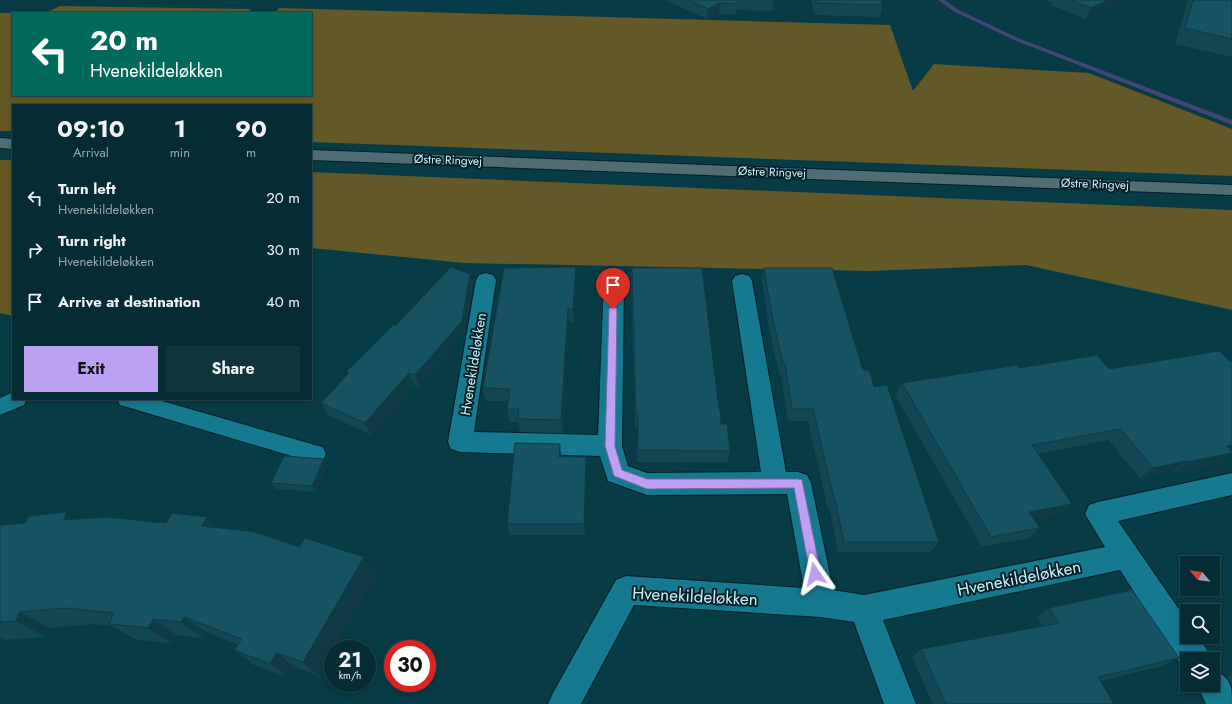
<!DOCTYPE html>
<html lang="en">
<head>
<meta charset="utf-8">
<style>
	body { margin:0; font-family:Jost,sans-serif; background:#0e343c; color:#f1f3f6; height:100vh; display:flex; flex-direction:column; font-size:15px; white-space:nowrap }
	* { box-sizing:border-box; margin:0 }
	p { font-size:13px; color:#97a7ac }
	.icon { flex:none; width:22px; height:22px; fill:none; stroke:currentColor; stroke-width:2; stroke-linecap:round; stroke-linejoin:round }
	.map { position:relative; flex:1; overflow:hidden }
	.side { position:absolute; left:12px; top:104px; width:300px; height:296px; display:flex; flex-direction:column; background:#052c34; border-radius:0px; box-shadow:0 2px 6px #0003,0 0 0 1px #26484f }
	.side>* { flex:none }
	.top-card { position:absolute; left:12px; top:12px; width:300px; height:84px; border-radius:0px; box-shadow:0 2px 6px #0003,0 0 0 1px #26484f; background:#00695c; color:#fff; overflow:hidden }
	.needle { width:26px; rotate:298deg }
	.buttons { position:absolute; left:1180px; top:556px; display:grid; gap:8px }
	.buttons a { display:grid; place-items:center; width:40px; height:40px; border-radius:0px; background:#052c34; box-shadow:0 2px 6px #0003,0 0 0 1px #26484f; font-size:20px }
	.speed { position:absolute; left:324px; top:640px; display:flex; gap:8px; font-size:20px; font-weight:700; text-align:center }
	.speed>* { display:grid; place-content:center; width:52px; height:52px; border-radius:50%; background:#052c34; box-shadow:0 2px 6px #0003,0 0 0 1px #26484f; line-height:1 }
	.speed small { font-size:10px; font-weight:400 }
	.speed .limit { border:6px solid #d22; background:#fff; color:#111 }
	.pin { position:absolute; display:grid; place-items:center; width:34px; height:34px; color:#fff; margin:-41px -17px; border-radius:50% 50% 50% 0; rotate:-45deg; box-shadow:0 0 4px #0007 }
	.pin .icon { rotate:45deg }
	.me { position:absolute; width:44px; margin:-22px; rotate:349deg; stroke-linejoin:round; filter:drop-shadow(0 0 3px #0008) }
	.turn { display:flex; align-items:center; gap:14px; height:84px; padding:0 12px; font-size:18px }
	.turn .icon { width:52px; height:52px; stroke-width:2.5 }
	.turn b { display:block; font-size:28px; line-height:34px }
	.eta { display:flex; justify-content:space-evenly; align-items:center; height:68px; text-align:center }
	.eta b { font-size:24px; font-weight:700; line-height:28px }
	.button { display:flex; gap:8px; margin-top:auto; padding:8px 12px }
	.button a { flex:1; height:46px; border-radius:0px; background:#bca0f2; color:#111; font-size:16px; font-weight:700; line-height:46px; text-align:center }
	.button a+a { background:#0e343c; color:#f1f3f6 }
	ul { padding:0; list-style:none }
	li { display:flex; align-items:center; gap:12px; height:52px; padding:0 12px }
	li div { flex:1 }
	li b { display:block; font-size:15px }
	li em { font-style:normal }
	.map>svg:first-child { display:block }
	.green { fill:#635827 }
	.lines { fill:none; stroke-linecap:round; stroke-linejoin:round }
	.stream { fill:#424777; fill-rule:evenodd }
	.lane-casing { stroke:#042027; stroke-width:2 }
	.street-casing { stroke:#042027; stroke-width:2 }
	.secondary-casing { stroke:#042027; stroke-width:2 }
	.lane { fill:#15798f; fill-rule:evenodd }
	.street { fill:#15798f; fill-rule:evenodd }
	.secondary { fill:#506e71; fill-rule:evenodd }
	.wall { fill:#144754 }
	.shaded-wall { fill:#103a45 }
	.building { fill:#175362; stroke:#103a45 }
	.route { fill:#bca0f2; stroke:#7a689d }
	.labels { text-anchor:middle; stroke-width:4; stroke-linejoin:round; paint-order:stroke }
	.far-street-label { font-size:12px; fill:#c8f1fd; stroke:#042027 }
	.street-label { font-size:14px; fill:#c8f1fd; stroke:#042027 }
	.near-street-label { font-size:17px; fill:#c8f1fd; stroke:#042027 }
</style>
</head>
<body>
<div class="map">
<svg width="1232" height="704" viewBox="0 0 1232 704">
	<rect width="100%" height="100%" fill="#073b46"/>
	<g class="green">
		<polygon points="60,6 251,9 247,13 46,13"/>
		<polygon points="279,8 890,25 913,91 934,64 1089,73 1232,129 1232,176 311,142 311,105 13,105 13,131 0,131 0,13 13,13 13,95 311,95 311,13 275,13"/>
		<polygon points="0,160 13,160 13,316 0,313"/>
		<polygon points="311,172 1232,210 1232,310 1026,265 870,271 464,263 311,248"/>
	</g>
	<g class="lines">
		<polygon class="stream" points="938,0 945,0 957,9 1018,38 1232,120 1232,125 1014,40 953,11"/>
		<defs>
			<g id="lane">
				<polygon points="13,392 13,399 27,399 24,405 0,415 0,398"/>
				<polygon points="117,399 155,399 315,445 323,447 326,454 323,461 315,463 127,407 120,405"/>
			</g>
			<g id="street">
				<polygon points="614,272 621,274 624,279 622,446 628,466 647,473 761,472 732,281 735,276 742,274 749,276 752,281 786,472 798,472 807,475 811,483 833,590 864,595 1105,547 1085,514 1089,505 1098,502 1232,473 1232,495 1118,521 1187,621 1187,637 1198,637 1206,648 1210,659 1187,659 1187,671 1184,670 1120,570 883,620 916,704 884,704 854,622 821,617 634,605 581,704 548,704 553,693 616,580 626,576 804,588 787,494 647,495 608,481 600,456 460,452 451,449 448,442 476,280 479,275 486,273 493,275 496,280 474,432 598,435 604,279 607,274"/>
				<path d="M1213 670C1232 678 1232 686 1232 704H1206L1197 685H1213Z"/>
			</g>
			<g id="secondary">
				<polygon points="0,138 13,139 13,149 0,148"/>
				<polygon points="311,150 1232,185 1232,195 311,160"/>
			</g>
		</defs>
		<use href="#lane" class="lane-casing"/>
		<use href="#street" class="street-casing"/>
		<use href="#secondary" class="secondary-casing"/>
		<use href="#lane" class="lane"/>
		<use href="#street" class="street"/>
		<use href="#secondary" class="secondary"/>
	</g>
	<g class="wall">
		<polygon points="665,0 774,0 772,11 736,10 736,14 719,14 707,19"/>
		<polygon points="811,0 881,0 883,5 880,17 815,15"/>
		<polygon points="1045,0 1125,0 1086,19 1051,5 1052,3"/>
		<polygon points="1188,0 1232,0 1232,57 1175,44"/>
		<polygon points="632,268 719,409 721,424 730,451 727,462 637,462 638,427 635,427 631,281"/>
		<polygon points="764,268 863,370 874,387 939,542 930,552 838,552 830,510 828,510 808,421 788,421 781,375 779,375 769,328 762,281"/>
		<polygon points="470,274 473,286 465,333 419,387 414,385 371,435 328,415 321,403 348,375 346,372 396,325"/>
		<polygon points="577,281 574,322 569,322 563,433 520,432 518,422 509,422 507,409 508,401 486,401 483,388"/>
		<polygon points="1232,360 1232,454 1219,464 1174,473 1173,472 1140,479 1109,440 1037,454 1061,514 1034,519 1040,528 1029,538 982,547 895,395 902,383 1019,368 1109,369"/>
		<polygon points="561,457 586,457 586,469 585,535 510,535 507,524"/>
		<polygon points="324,459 328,465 316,492 276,489 271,483"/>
		<polygon points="77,519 166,523 218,528 376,575 333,649 333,651 319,676 295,667 288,678 254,665 234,650 238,645 206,632 203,638 176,635 172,644 135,639 112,626 94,624 49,628 46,637 5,640 0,638 0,525"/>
		<polygon points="1049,608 1179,658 1162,666 1101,681 1114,704 933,704 912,657 921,649 1042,626 1037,617"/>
		<polygon points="1232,675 1232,684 1227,677"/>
	</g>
	<g class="shaded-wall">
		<polygon points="1109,0 1125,0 1086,19 1091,8"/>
		<polygon points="720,3 719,14 707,19 708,9"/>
		<polygon points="576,267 577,281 574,322 573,309"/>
		<polygon points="470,274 473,286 465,333 419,387 415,375"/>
		<polygon points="568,309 569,322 563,433 561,420"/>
		<polygon points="409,373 414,385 371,435 365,423"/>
		<polygon points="560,444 561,456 561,469 559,457"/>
		<polygon points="1232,445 1232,454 1219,464 1174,473 1187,462 1227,446"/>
		<polygon points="586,457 586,469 585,535 584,524"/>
		<polygon points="324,459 328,465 316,492 312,486"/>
		<polygon points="1186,461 1173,472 1140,479 1153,468"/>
		<polygon points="1072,504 1061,514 1019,522 1029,512"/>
		<polygon points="67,512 93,531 64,520"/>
		<polygon points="207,517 226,536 202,526"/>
		<polygon points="364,557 376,575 334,649 333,649 333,651 319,676 303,662"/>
		<polygon points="19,612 49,628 46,637 16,621"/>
		<polygon points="184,617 206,632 203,638 181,622"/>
		<polygon points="153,619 176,635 172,644 148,628"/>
		<polygon points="277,653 295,667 288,678 270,664"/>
	</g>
	<g class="building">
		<polygon points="689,0 737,0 737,4 720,3 708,9"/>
		<polygon points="816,0 881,0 883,5 817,3"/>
		<polygon points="1070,0 1109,0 1091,8"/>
		<polygon points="1193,0 1232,0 1232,39 1185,28"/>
		<polygon points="451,267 470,274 462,321 415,375 409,373 365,423 321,403 349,373 346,372 394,324 396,325"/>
		<polygon points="576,267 573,309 568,309 561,420 518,419 519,409 507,409 510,389 483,388 504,268"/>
		<polygon points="632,268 702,268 719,409 720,409 721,424 727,424 730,451 638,450 638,415 636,415"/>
		<polygon points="764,268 832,268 863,370 869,370 874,387 887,385 939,542 844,542 835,499 834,499 813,409 792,409 785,363 783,363 772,316"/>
		<polygon points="1219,351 1229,361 1232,360 1232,445 1227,446 1232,452 1232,453 1187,462 1186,461 1153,468 1121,429 1032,445 1072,504 1029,512 1040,528 991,537 902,383 1017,365 1019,368 1097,355 1109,369"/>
		<polygon points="515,443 560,444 559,457 586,457 584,524 507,524"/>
		<polygon points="284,456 324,459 312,486 271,483"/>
		<polygon points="67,512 64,520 106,517 166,523 172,513 207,517 202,526 255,532 299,547 305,538 364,557 303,662 277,653 270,664 234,650 242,639 184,617 181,622 153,619 148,628 109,624 114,613 66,608 19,612 16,621 0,622 0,525 25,523 29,516"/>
		<polygon points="1132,590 1179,658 1098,677 1114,704 946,704 921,649 1059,623 1049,608"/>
	</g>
	<polygon class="route" points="613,306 617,309 615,446 622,470 647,479 798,479 802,480 821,574 819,577 815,579 811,577 810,574 794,488 647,489 614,476 605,446 609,309"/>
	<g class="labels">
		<g class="far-street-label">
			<text transform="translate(448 160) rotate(2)" y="4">Østre Ringvej</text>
			<text transform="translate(772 172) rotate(2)" y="4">Østre Ringvej</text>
			<text transform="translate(1095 184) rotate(2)" y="4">Østre Ringvej</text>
		</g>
		<g class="street-label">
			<text transform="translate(473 364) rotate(-81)" y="5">Hvenekildeløkken</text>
		</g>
		<g class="near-street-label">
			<text transform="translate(1019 578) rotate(-11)" y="6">Hvenekildeløkken</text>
			<text transform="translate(695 596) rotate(3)" y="6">Hvenekildeløkken</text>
		</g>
	</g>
</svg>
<div class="buttons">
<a><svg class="needle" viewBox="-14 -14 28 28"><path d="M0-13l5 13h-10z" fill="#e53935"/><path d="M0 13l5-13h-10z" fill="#97a7ac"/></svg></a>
<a><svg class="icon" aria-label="search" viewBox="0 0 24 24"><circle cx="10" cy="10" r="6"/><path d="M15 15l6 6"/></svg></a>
<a><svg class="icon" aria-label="layers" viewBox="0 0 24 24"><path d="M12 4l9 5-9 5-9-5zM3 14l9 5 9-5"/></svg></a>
</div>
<div class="speed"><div>21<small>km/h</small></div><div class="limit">30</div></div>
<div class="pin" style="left:613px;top:309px;background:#d93025"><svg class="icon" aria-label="arrive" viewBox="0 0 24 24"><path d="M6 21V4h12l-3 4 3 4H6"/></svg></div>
<svg class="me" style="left:815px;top:574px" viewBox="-20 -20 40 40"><path d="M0-17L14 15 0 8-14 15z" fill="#bca0f2" stroke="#fff" stroke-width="4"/></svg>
<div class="top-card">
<div class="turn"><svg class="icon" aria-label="left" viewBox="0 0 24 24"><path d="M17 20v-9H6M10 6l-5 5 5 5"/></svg><div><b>20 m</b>Hvenekildeløkken</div></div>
</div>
<section class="side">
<div class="eta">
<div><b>09:10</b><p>Arrival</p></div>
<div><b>1</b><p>min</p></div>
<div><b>90</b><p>m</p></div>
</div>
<ul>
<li><svg class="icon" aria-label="left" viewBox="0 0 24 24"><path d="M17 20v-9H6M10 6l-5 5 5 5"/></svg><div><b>Turn left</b><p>Hvenekildeløkken</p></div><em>20 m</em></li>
<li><svg class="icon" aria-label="right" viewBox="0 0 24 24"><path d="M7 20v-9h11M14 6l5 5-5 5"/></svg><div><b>Turn right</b><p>Hvenekildeløkken</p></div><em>30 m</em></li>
<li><svg class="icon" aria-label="arrive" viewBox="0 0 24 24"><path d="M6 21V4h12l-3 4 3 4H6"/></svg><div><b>Arrive at destination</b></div><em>40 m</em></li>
</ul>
<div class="button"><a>Exit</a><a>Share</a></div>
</section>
</div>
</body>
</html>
